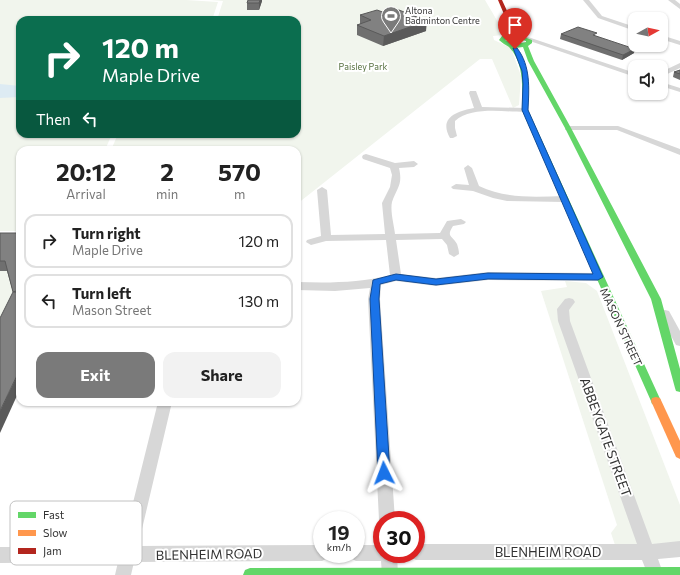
<!DOCTYPE html>
<html lang="en">
<head>
<meta charset="utf-8">
<style>
	body { margin:0; font-family:Commissioner,sans-serif; background:#f2f2f2; color:#222; height:100vh; display:flex; flex-direction:column; font-size:15px; white-space:nowrap }
	* { box-sizing:border-box; margin:0 }
	p { font-size:13px; color:#767676 }
	.icon { flex:none; width:22px; height:22px; fill:none; stroke:currentColor; stroke-width:2; stroke-linecap:round; stroke-linejoin:round }
	.map { position:relative; flex:1; overflow:hidden }
	.drawer { position:absolute; left:16px; top:146px; width:285px; height:260px; display:flex; flex-direction:column; background:#fff; border-radius:12px; box-shadow:0 1px 3px #0004 }
	.drawer>* { flex:none }
	.guide { position:absolute; left:16px; top:16px; width:285px; height:122px; border-radius:12px; box-shadow:0 1px 3px #0004; background:#0b6e4f; color:#fff; overflow:hidden }
	.needle { width:26px; rotate:82deg }
	.fabs { position:absolute; left:628px; top:12px; display:grid; gap:8px }
	.fabs a { display:grid; place-items:center; width:40px; height:40px; border-radius:8px; background:#fff; box-shadow:0 1px 3px #0004; font-size:20px }
	.speed { position:absolute; left:313px; top:511px; display:flex; gap:8px; font-size:20px; font-weight:700; text-align:center }
	.speed>* { display:grid; place-content:center; width:52px; height:52px; border-radius:50%; background:#fff; box-shadow:0 1px 3px #0004; line-height:1 }
	.speed small { font-size:10px; font-weight:400 }
	.speed .limit { border:6px solid #d22; background:#fff; color:#111 }
	.pin { position:absolute; display:grid; place-items:center; width:34px; height:34px; color:#fff; margin:-41px -17px; border-radius:50% 50% 50% 0; rotate:-45deg; box-shadow:0 0 4px #0007 }
	.pin .icon { rotate:45deg }
	.me { position:absolute; width:44px; margin:-22px; rotate:357deg; stroke-linejoin:round; filter:drop-shadow(0 0 3px #0008) }
	.turn { display:flex; align-items:center; gap:14px; height:84px; padding:0 20px; font-size:18px }
	.turn .icon { width:52px; height:52px; stroke-width:2.5 }
	.turn b { display:block; font-size:28px; line-height:34px }
	.then { display:flex; align-items:center; height:38px; padding:0 20px; background:#0003; gap:8px; font-size:15px }
	.eta { display:flex; justify-content:space-evenly; align-items:center; height:68px; text-align:center }
	.eta b { font-size:24px; font-weight:700; line-height:28px }
	.cta { display:flex; gap:8px; margin-top:auto; padding:8px 20px }
	.cta a { flex:1; height:46px; border-radius:12px; background:#7a7a7a; color:#fff; font-size:16px; font-weight:700; line-height:46px; text-align:center }
	.cta a+a { background:#f2f2f2; color:#222 }
	ul { padding:0; list-style:none }
	li { display:flex; align-items:center; gap:12px; height:54px; margin:0 8px 6px; padding:0 12px; border:2px solid #e0e0e0; border-radius:12px }
	li div { flex:1 }
	li b { display:block; font-size:15px }
	li em { font-style:normal }
	.map>svg:first-child { display:block }
	.green { fill:#f1f5ed }
	.water { fill:#ddebf3 }
	.lines { fill:none; stroke-linecap:round; stroke-linejoin:round }
	.street { fill:#d7d7d7; fill-rule:evenodd }
	.fast { fill:#63d668; fill-rule:evenodd }
	.slow { fill:#ff974d; fill-rule:evenodd }
	.jam { fill:#b3261e; fill-rule:evenodd }
	.wall { fill:#6f6f6f }
	.shaded-wall { fill:#5a5a5a }
	.building { fill:#818181; stroke:#5a5a5a }
	.route { fill:#1a73e8; stroke:#114b97 }
	.labels { text-anchor:middle; stroke-width:4; stroke-linejoin:round; paint-order:stroke }
	.far-poi-label { font-size:9px; fill:#333; stroke:#fff; text-anchor:start }
	.far-park-label { font-size:9px; fill:#56703f; stroke:#fff }
	.street-label { font-size:11px; fill:#333; stroke:#fff }
	.near-street-label { font-size:13px; fill:#333; stroke:#fff }
	.key { fill:#fff; stroke:#c2c2c2; stroke-width:1 }
	.key-label { font-size:11px; fill:#333 }
</style>
</head>
<body>
<div class="map">
<svg width="680" height="575" viewBox="0 0 680 575">
	<rect width="100%" height="100%" fill="#fff"/>
	<g class="green">
		<polygon points="0,0 186,0 218,2 212,20 20,20 20,134 112,134 105,150 20,150 20,231 0,231"/>
		<path d="M209 0H485C490 9 495 16 499 25H502L503 35 493 36 494 40 511 48 521 76 519 105 513 108 492 59H480L297 204V150H111L118 134H297V20H217L223 1Z"/>
		<polygon points="0,271 9,271 17,302 13,311 0,317"/>
		<polygon points="565,281 586,283 597,291 680,505 680,545 615,545 611,533 617,525 541,291 567,287"/>
	</g>
	<polygon class="water" points="0,84 20,86 20,97 0,98"/>
	<g class="lines">
		<g class="street">
			<polygon points="583,0 589,0 602,16 635,27 635,31 598,18"/>
			<polygon points="668,0 675,0 680,4 680,9"/>
			<polygon points="661,35 680,41 680,45 661,39"/>
			<polygon points="524,37 528,37 635,73 635,77 524,39"/>
			<polygon points="680,63 680,68 661,77 661,72"/>
			<polygon points="661,82 680,88 680,92 661,86"/>
			<path d="M470 91H476L482 107 525 108 529 110 525 112C504 112 472 106 455 121V128L457 136 453 138H450C438 117 458 111 474 108L469 93Z"/>
			<polygon points="565,126 618,126 680,149 680,155 617,130 565,130"/>
			<path d="M366 154 395 163 414 161 418 164 414 167 399 168C403 185 397 187 392 202 390 211 394 225 395 234L440 233 447 221 461 219 466 222 464 224 453 226C446 237 452 235 457 244 458 247 459 251 459 254L454 257 449 254 447 245 442 239 396 240 401 274 436 278 488 272 599 273 603 274 604 277 603 280 599 281 488 280 436 286 396 281 381 285 380 299 395 520H382V525L379 520 368 299 370 288 335 291 297 290V282C329 283 359 283 390 275L386 240 326 241 311 245 306 242 307 240 321 236 317 190 322 187 327 190 331 235 385 234 382 203 390 187 392 175 390 168 363 159 362 157 363 155Z"/>
			<path d="M468 165 472 168 479 186C506 199 535 197 564 196L569 199 564 202 507 201 493 198 473 191 453 189 451 187 456 184 469 185 464 168Z"/>
			<polygon points="569,298 573,299 575,302 569,310 570,321 652,544 680,541 680,557 658,559 663,573 662,575 648,575 642,560 416,560 410,557 409,554 416,554 416,544 637,544 558,321 557,309 565,299"/>
			<polygon points="665,310 669,311 680,331 680,346 676,345 659,314 661,311"/>
			<polygon points="158,402 172,402 138,546 322,545 322,554 330,554 328,558 322,561 134,562 131,575 115,575 118,562 0,563 0,547 122,547"/>
			<polygon points="356,545 382,545 382,554 397,554 398,575 382,575 381,561 356,561 350,558 348,554 356,554"/>
		</g>
		<g class="fast">
			<path d="M513 33 532 40V43L528 46 534 61 571 128 661 299 680 369V392L676 391 675 388 651 299 565 128 528 61 523 47 515 48C530 65 528 88 528 110L661 401 660 404 656 405 652 404 651 401 522 110C522 89 525 64 509 47 506 45 502 43 499 40L502 36ZM513 37 526 41V42L515 44 505 40Z"/>
			<polygon points="680,567 680,575 243,575 245,570 250,568"/>
		</g>
		<polygon class="slow" points="656,397 660,398 680,441 680,459 676,457 651,401 652,398"/>
		<polygon class="jam" points="498,0 502,0 516,30 522,35 522,37 518,37 511,31"/>
	</g>
	<g class="wall">
		<polygon points="260,0 262,0 262,1 259,10 247,10 247,3"/>
		<polygon points="360,15 426,31 383,46 357,35 357,25 360,24"/>
		<polygon points="561,34 596,36 634,53 622,60 560,39"/>
		<polygon points="680,70 680,80 673,77 674,72"/>
		<polygon points="0,233 20,233 13,292 7,271 0,271"/>
	</g>
	<g class="shaded-wall">
		<polygon points="260,0 262,0 262,1 259,10 259,3"/>
		<polygon points="427,21 426,31 383,46 384,36"/>
		<polygon points="635,49 634,53 622,60 623,55"/>
		<polygon points="20,369 20,389 0,433 0,411"/>
	</g>
	<g class="building">
		<polygon points="248,0 260,0 259,3 247,3"/>
		<polygon points="377,10 388,14 399,10 427,21 384,36 357,25 371,20 360,15"/>
		<polygon points="578,27 597,33 593,35 635,49 623,55 561,34"/>
		<polygon points="680,70 680,74 674,72"/>
		<polygon points="0,233 20,233 20,290 13,292 5,261 0,261"/>
		<polygon points="13,292 20,292 20,369 0,411 0,318"/>
	</g>
	<path class="route" d="M513 48H517C531 66 529 89 528 110L603 277 598 280 488 279 436 285 396 280 380 284 379 299 390 473 388 476 384 478 380 476 378 473 370 299 373 280 396 274 436 279 488 273 593 274 522 110 523 84 522 71Z"/>
	<defs>
		<symbol id="stadium-pin" viewBox="-11 -11 22 30"><path d="M0 17L-7.5 6A9.5 9.5 0 1 1 7.5 6Z" fill="#7a7a7a" stroke="#fff"/><path d="M0-5a6.5 5 0 1 0 0 10a6.5 5 0 1 0 0-10ZM-3.5-1.8h7v3.6h-7Z" fill="#fff"/></symbol>
	</defs>
	<g fill-rule="evenodd">
		<use href="#stadium-pin" x="380" y="5" width="22" height="30"/>
	</g>
	<g class="labels">
		<g class="far-poi-label">
			<text x="405" y="14">Altona<tspan x="405" dy="10">Badminton Centre</tspan></text>
		</g>
		<g class="far-park-label">
			<text x="363" y="70">Paisley Park</text>
		</g>
		<g class="street-label">
			<text transform="translate(621 327) rotate(65)" y="4">MASON STREET</text>
		</g>
		<g class="near-street-label">
			<text transform="translate(606 437) rotate(70)" y="5">ABBEYGATE STREET</text>
			<text x="548" y="557">BLENHEIM ROAD</text>
			<text transform="translate(209 554) rotate(-1)" y="5">BLENHEIM ROAD</text>
		</g>
	</g>
	<rect x="10" y="501" width="132" height="64" rx="6" class="key"/>
	<rect x="18" y="512" width="18" height="6" fill="#63d668"/>
	<rect x="18" y="530" width="18" height="6" fill="#ff974d"/>
	<rect x="18" y="548" width="18" height="6" fill="#b3261e"/>
	<g class="key-label">
		<text x="43" y="519">Fast</text>
		<text x="43" y="537">Slow</text>
		<text x="43" y="555">Jam</text>
	</g>
</svg>
<div class="fabs">
<a><svg class="needle" viewBox="-14 -14 28 28"><path d="M0-13l5 13h-10z" fill="#e53935"/><path d="M0 13l5-13h-10z" fill="#767676"/></svg></a>
<a><svg class="icon" aria-label="sound" viewBox="0 0 24 24"><path d="M4 9h4l5-4v14l-5-4H4zM17 9q2 3 0 6"/></svg></a>
</div>
<div class="speed"><div>19<small>km/h</small></div><div class="limit">30</div></div>
<div class="pin" style="left:515px;top:49px;background:#d93025"><svg class="icon" aria-label="arrive" viewBox="0 0 24 24"><path d="M6 21V4h12l-3 4 3 4H6"/></svg></div>
<svg class="me" style="left:384px;top:473px" viewBox="-20 -20 40 40"><path d="M0-17L14 15 0 8-14 15z" fill="#1a73e8" stroke="#fff" stroke-width="4"/></svg>
<div class="guide">
<div class="turn"><svg class="icon" aria-label="right" viewBox="0 0 24 24"><path d="M7 20v-9h11M14 6l5 5-5 5"/></svg><div><b>120 m</b>Maple Drive</div></div>
<div class="then">Then<svg class="icon" aria-label="left" viewBox="0 0 24 24"><path d="M17 20v-9H6M10 6l-5 5 5 5"/></svg></div>
</div>
<section class="drawer">
<div class="eta">
<div><b>20:12</b><p>Arrival</p></div>
<div><b>2</b><p>min</p></div>
<div><b>570</b><p>m</p></div>
</div>
<ul>
<li><svg class="icon" aria-label="right" viewBox="0 0 24 24"><path d="M7 20v-9h11M14 6l5 5-5 5"/></svg><div><b>Turn right</b><p>Maple Drive</p></div><em>120 m</em></li>
<li><svg class="icon" aria-label="left" viewBox="0 0 24 24"><path d="M17 20v-9H6M10 6l-5 5 5 5"/></svg><div><b>Turn left</b><p>Mason Street</p></div><em>130 m</em></li>
</ul>
<div class="cta"><a>Exit</a><a>Share</a></div>
</section>
</div>
</body>
</html>
